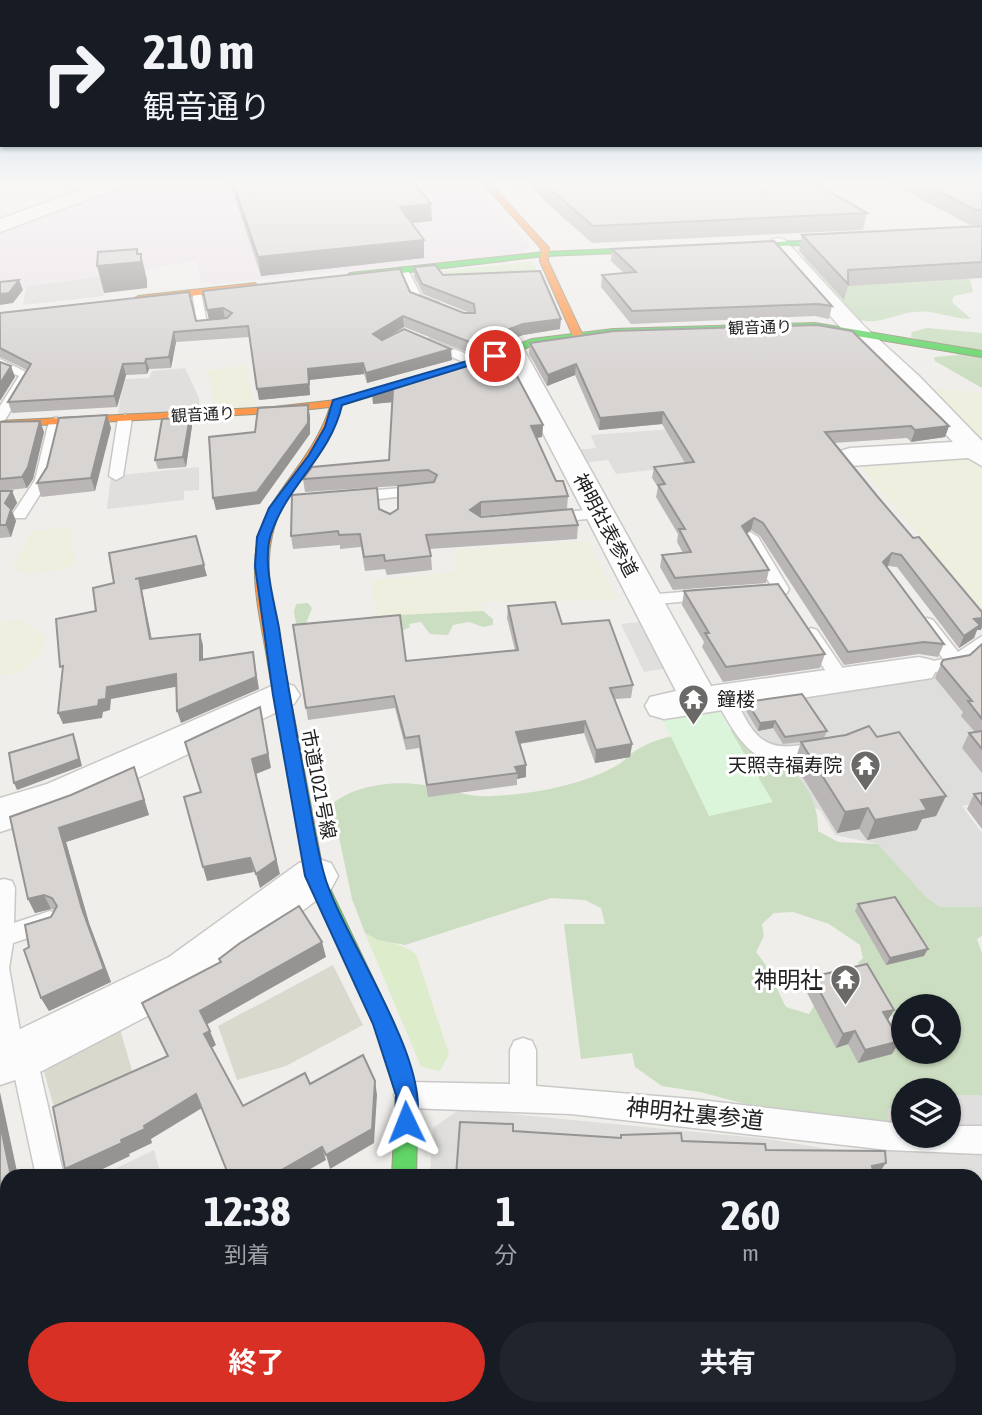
<!DOCTYPE html>
<html lang="ja">
<head>
<meta charset="utf-8">
<style>
	body { margin:0; font-family:"Asap Condensed","Noto Sans JP",sans-serif; background:#20242c; color:#f1f3f6; height:100vh; display:flex; flex-direction:column; font-size:26px; white-space:nowrap }
	* { box-sizing:border-box; margin:0 }
	p { font-size:23px; color:#9ea1a6 }
	.icon { flex:none; width:38px; height:38px; fill:none; stroke:currentColor; stroke-width:2; stroke-linecap:round; stroke-linejoin:round }
	.map { position:relative; flex:1; overflow:hidden }
	.panel { position:absolute; left:0px; top:1169px; width:984px; height:247px; display:flex; flex-direction:column; background:#171b24; border-radius:21px 21px 0 0; box-shadow:0 2px 5px #0004 }
	.panel>* { flex:none }
	.hud { position:absolute; left:0px; top:0px; width:984px; height:147px; box-shadow:0 2px 5px #0004; background:#171b24; color:#f1f3f6; overflow:hidden }
	.controls { position:absolute; left:891px; top:994px; display:grid; gap:14px }
	.controls a { display:grid; place-items:center; width:70px; height:70px; border-radius:50%; background:#171b24; box-shadow:0 2px 5px #0004; font-size:35px }
	.pin { position:absolute; display:grid; place-items:center; width:60px; height:60px; color:#fff; margin:-30px; border:4px solid #fff; border-radius:50%; box-shadow:0 2px 7px #0007 }
	.me { position:absolute; width:77px; margin:-38px; rotate:358deg; stroke-linejoin:round; filter:drop-shadow(0 0 5px #0008) }
	.turn { display:flex; align-items:center; gap:24px; height:147px; padding:0 28px; font-size:32px }
	.turn .icon { width:91px; height:91px; stroke-width:2.5 }
	.turn b { display:block; font-size:49px; line-height:60px }
	.eta { display:flex; justify-content:space-evenly; align-items:center; height:119px; text-align:center }
	.eta b { font-size:42px; font-weight:700; line-height:49px }
	.cta { display:flex; gap:14px; margin-top:auto; padding:14px 28px }
	.cta a { flex:1; height:80px; border-radius:42px; background:#d93025; color:#fff; font-size:28px; font-weight:700; line-height:80px; text-align:center }
	.cta a+a { background:#20242c; color:#f1f3f6 }
	.map>svg:first-child { display:block }
	.residential { fill:#dfdedc }
	.industrial { fill:#ede4e9 }
	.religious { fill:#dededc }
	.construction { fill:#d9d9cd }
	.farmland { fill:#efefdf }
	.grass { fill:#ddeccb }
	.forest { fill:#cbdec1; fill-rule:evenodd }
	.cemetery { fill:#cadbca }
	.park { fill:#daf5da }
	.parking { fill:#e0dfde }
	.lines { fill:none; stroke-linecap:round; stroke-linejoin:round }
	.lane-casing { stroke:#c9c8c7; stroke-width:3 }
	.street-casing { stroke:#c9c8c7; stroke-width:3 }
	.fast-casing { stroke:#999a82; stroke-width:2 }
	.slow-casing { stroke:#999a82; stroke-width:2 }
	.jam-casing { stroke:#999a82; stroke-width:2 }
	.lane { fill:#fdfcfc; fill-rule:evenodd }
	.street { fill:#fdfcfc; fill-rule:evenodd }
	.fast { fill:#63d668; fill-rule:evenodd }
	.slow { fill:#ff974d; fill-rule:evenodd }
	.jam { fill:#b3261e; fill-rule:evenodd }
	.wall { fill:#b9b6b5 }
	.shaded-wall { fill:#969493 }
	.building { fill:#d7d4d2; stroke:#969493; stroke-width:2 }
	.route { fill:#1a73e8; stroke:#114b97; stroke-width:2 }
	.labels { text-anchor:middle; stroke-width:6; stroke-linejoin:round; paint-order:stroke }
	.far-street-label { font-size:16px; fill:#222; stroke:#fff }
	.street-label { font-size:19px; fill:#222; stroke:#fff }
	.poi-label { font-size:19px; fill:#222; stroke:#fff; text-anchor:start }
	.near-poi-label { font-size:23px; fill:#222; stroke:#fff; text-anchor:end }
	.near-street-label { font-size:23px; fill:#222; stroke:#fff }
</style>
</head>
<body>
<div class="map">
<svg width="982" height="1415" viewBox="0 0 982 1415">
	<rect width="100%" height="100%" fill="#f0eeeb"/>
	<g class="residential">
		<polygon points="460,1109 768,1139 866,1155 872,1176 430,1176 433,1128"/>
		<polygon points="412,1409 935,1409 937,1415 411,1415"/>
	</g>
	<polygon class="industrial" points="133,180 470,180 531,247 522,253 215,284 201,282 196,261 0,291 0,231"/>
	<polygon class="religious" points="982,661 982,802 962,806 982,833 982,907 940,907 926,897 878,844 835,835 820,810 792,799 721,703"/>
	<g class="construction">
		<polygon points="333,965 363,1025 286,1066 237,1080 218,1026"/>
		<polygon points="119,1026 137,1087 57,1118 41,1061"/>
	</g>
	<g class="farmland">
		<polygon points="103,180 51,199 0,219 0,183"/>
		<polygon points="245,366 255,406 213,410 213,396 207,370"/>
		<polygon points="932,389 982,392 982,442 981,442"/>
		<polygon points="966,453 982,471 982,610 855,460"/>
		<polygon points="71,527 70,537 77,562 66,569 29,574 11,570 32,531"/>
		<polygon points="587,541 617,600 482,602 483,611 376,616 371,580 458,572 455,550"/>
		<polygon points="21,619 46,637 42,652 21,673 0,675 0,622"/>
	</g>
	<g class="grass">
		<polygon points="530,262 534,263 541,281 417,274"/>
		<path d="M365 933C382 942 400 942 416 954L449 1054 440 1071 421 1067Z"/>
	</g>
	<g class="forest">
		<path d="M804 257 970 279 973 292 954 296 952 302 971 319C952 319 934 309 913 312 896 314 878 325 860 320 855 319 811 273 807 267 805 264 805 260 804 257Z"/>
		<polygon points="927,328 982,333 982,388 935,361 934,357 959,355 911,337 912,332"/>
		<polygon points="308,603 312,608 305,626 376,616 483,611 493,619 493,625 483,627 469,622 453,625 448,635 430,634 421,622 409,624 410,627 396,634 298,633 294,612 296,604"/>
		<path d="M725 727C768 748 820 778 818 831L838 842 878 844 926 897 940 907H982V936L977 939 982 953V1145L861 1135 700 1092 662 1086 635 1067 632 1053 581 1059 564 924H605L601 908 585 900 551 898 405 945 378 940 365 933 352 899 332 804C355 785 394 780 424 785 447 788 468 798 492 796 534 794 579 786 616 766 625 761 632 751 642 747 665 734 699 732 725 727ZM793 912 829 924 860 945 863 958 858 963 867 993 893 1017 902 1036 898 1043 886 1040 819 997 809 1014 786 1007C775 986 772 971 756 952L764 936 762 924 774 913ZM903 1006H948V1052H903ZM903 1090H948V1136H903Z"/>
	</g>
	<polygon class="cemetery" points="982,1289 982,1415 937,1415 935,1409 976,1409 976,1290"/>
	<polygon class="park" points="715,704 773,802 709,816 663,720 702,705"/>
	<g class="parking">
		<polygon points="101,276 104,296 23,305 26,287"/>
		<polygon points="185,368 199,398 200,410 118,415 123,379 149,378 152,371"/>
		<polygon points="671,429 687,466 616,474 608,460 582,463 575,450 596,448 591,435"/>
		<polygon points="199,467 199,490 184,491 184,500 107,509 111,476"/>
		<polygon points="649,621 673,667 644,672 621,624"/>
		<polygon points="949,1095 982,1095 982,1289 977,1290 976,1176 872,1176 866,1155 896,1143 887,1117 888,1109 903,1101 903,1136 948,1136"/>
		<polygon points="154,1150 161,1176 100,1176"/>
		<polygon points="7,1226 7,1318 0,1322 0,1229"/>
	</g>
	<g class="lines">
		<defs>
			<g id="lane">
				<polygon points="399,268 407,268 421,296 439,303 439,307 412,300"/>
				<polygon points="192,291 201,293 207,323 222,321 228,324 226,326 198,329"/>
				<polygon points="430,339 481,360 483,363 473,366 426,346 426,340"/>
				<polygon points="0,359 32,375 5,420 0,421 0,406 19,376 0,368"/>
				<polygon points="125,414 132,418 123,476 116,480 109,476 118,418"/>
				<polygon points="56,417 63,421 49,480 25,518 15,518 12,515 35,480 49,421"/>
				<polygon points="425,486 432,490 430,493 353,502 345,497 353,492"/>
				<polygon points="600,509 608,514 605,517 549,523 541,518 549,513"/>
				<polygon points="750,532 758,537 789,589 787,593 781,594 773,589 742,537"/>
				<polygon points="707,590 715,595 713,599 645,605 636,600 645,595"/>
				<polygon points="927,618 933,620 958,652 982,636 982,651 962,667 919,675 912,673 910,669 912,665 943,659 918,624"/>
				<polygon points="811,628 817,630 848,676 850,680 848,684 834,684 802,634"/>
				<path d="M724 690 731 692C749 722 754 750 794 746 806 745 817 741 828 744L831 749 828 754C758 775 746 754 714 697Z"/>
				<polygon points="4,879 12,881 15,888 14,923 50,911 58,914 62,921 58,928 13,943 9,968 22,1042 32,1045 36,1054 64,1176 36,1176 13,1069 2,1066 0,1062 0,880"/>
				<polygon points="523,1038 532,1041 536,1050 536,1086 692,1099 903,1124 903,1136 948,1136 948,1126 982,1126 982,1154 888,1150 571,1114 408,1108 398,1104 394,1095 398,1086 408,1082 510,1084 510,1050 514,1041"/>
			</g>
			<g id="street">
				<polygon points="108,180 132,180 129,184 0,232 0,219"/>
				<polygon points="778,238 785,240 864,326 919,376 982,441 982,466 968,458 850,466 840,463 836,457 840,451 850,448 953,442 901,386 848,336 771,248 768,244 771,240"/>
				<polygon points="512,343 521,345 524,350 711,686 919,657 932,660 937,669 932,678 664,719 650,715 645,706 650,697 676,691 500,350 503,345"/>
				<polygon points="281,682 294,686 300,695 294,704 76,807 0,832 0,798 47,784"/>
				<polygon points="315,858 331,863 338,876 331,889 203,987 42,1071 0,1085 0,1035 16,1031 169,957 299,863"/>
			</g>
			<g id="fast">
				<polygon points="852,239 855,243 723,248 719,246 723,244"/>
				<polygon points="663,247 666,247 666,251 545,256 350,279 346,276 350,273 545,252"/>
				<polygon points="815,323 982,351 982,357 815,329 613,335 534,345 481,365 381,393 376,390 473,361 532,339 613,329"/>
				<polygon points="276,659 284,664 324,876 394,1023 418,1095 416,1176 392,1176 396,1095 374,1024 306,876 268,664"/>
			</g>
			<g id="slow">
				<polygon points="480,180 487,180 549,248 548,261 583,336 581,338 573,336 540,261 541,248"/>
				<polygon points="255,283 259,286 258,288 138,302 133,299 138,296"/>
				<path d="M381 387 385 388V392L342 405C330 443 305 469 285 502 255 554 274 609 284 664L276 669 268 664C259 606 240 551 276 498 296 468 319 442 330 407L274 413 0 427V421L274 407 336 400Z"/>
			</g>
			<rect id="jam" x="368" y="1409" width="28" height="6"/>
		</defs>
		<use href="#lane" class="lane-casing"/>
		<use href="#street" class="street-casing"/>
		<use href="#fast" class="fast-casing"/>
		<use href="#slow" class="slow-casing"/>
		<use href="#jam" class="jam-casing"/>
		<use href="#lane" class="lane"/>
		<use href="#street" class="street"/>
		<use href="#fast" class="fast"/>
		<use href="#slow" class="slow"/>
		<use href="#jam" class="jam"/>
	</g>
	<g class="wall">
		<polygon points="229,180 412,180 432,221 412,223 424,240 424,258 261,276"/>
		<polygon points="525,180 812,180 809,180 867,213 863,230 592,243 550,206"/>
		<polygon points="885,180 982,180 982,225 970,225"/>
		<polygon points="982,226 982,278 848,286 844,300 799,251 802,235"/>
		<polygon points="612,249 832,306 829,319 815,316 631,324 601,287 602,275 624,273 611,261"/>
		<polygon points="414,267 443,275 560,329 523,335 472,354 404,327 382,340 452,360 367,383 364,374 309,380 310,395 259,400 250,337 176,342 171,368 149,369 147,374 126,375 117,407 12,413 8,402 27,370 0,357 0,313 196,321 209,320 203,291 410,292 464,313 470,313 423,294 414,277"/>
		<polygon points="530,343 949,426 945,437 911,442 907,438 833,443 981,630 977,630 974,638 959,648 897,567 888,566 887,567 944,644 938,657 919,654 844,665 760,536 751,530 747,533 769,570 766,583 673,590 660,567 662,555 683,553 677,542 678,534 656,497 658,487 652,478 654,467 685,463 662,424 599,430 575,375 547,386 529,354"/>
		<polygon points="372,391 543,425 542,437 536,438 556,481 568,496 567,509 480,516 578,525 577,539 430,549 431,556 432,570 387,575 385,569 365,571 361,547 340,549 340,545 293,549 291,536 379,509 390,514 398,509 412,485 305,492 303,479 389,460 392,402 373,404"/>
		<polygon points="107,415 111,428 95,491 41,497 37,483"/>
		<polygon points="190,417 192,426 186,467 158,469 155,460"/>
		<polygon points="40,421 44,432 33,479 27,488 0,491 0,422"/>
		<polygon points="0,491 12,491 17,503 12,511 16,521 11,537 0,538"/>
		<polygon points="684,591 825,654 820,668 723,682 702,647 704,642 682,605"/>
		<polygon points="508,606 562,624 633,685 631,698 615,699 632,744 630,757 595,763 584,733 520,744 526,765 526,777 517,779 517,785 428,797 419,748 406,750 395,708 308,720 293,625 406,661 515,650 507,618"/>
		<polygon points="982,644 982,773 962,748 969,733 975,732 961,716 963,712 935,678 941,664 970,655"/>
		<polygon points="747,702 827,731 824,738 877,737 946,796 936,816 922,819 917,830 867,840 859,829 837,833 794,763 801,742 783,744 773,728 758,731 745,709"/>
		<polygon points="139,781 149,815 66,842 89,923 111,982 49,1011 41,998 29,947 51,917 55,910 51,909 35,913 28,899 10,817"/>
		<polygon points="982,793 982,829 967,809 974,794"/>
		<polygon points="858,904 924,956 886,965 855,911"/>
		<polygon points="812,977 894,1010 888,1020 892,1054 858,1063 848,1044 836,1048 806,991"/>
		<polygon points="626,1409 812,1409 813,1415 627,1415"/>
	</g>
	<g class="shaded-wall">
		<polygon points="431,204 432,221 401,224 400,207"/>
		<polygon points="424,240 424,258 261,276 258,257"/>
		<polygon points="137,249 140,262 141,254 147,280 147,288 104,293 97,266"/>
		<polygon points="19,280 23,290 13,303 0,305 0,294"/>
		<polygon points="223,308 225,318 209,320 207,310"/>
		<polygon points="403,316 404,327 373,345 373,334"/>
		<polygon points="561,319 560,329 523,335 472,354 472,343 523,324"/>
		<polygon points="174,332 176,342 171,368 169,357"/>
		<polygon points="451,349 452,360 367,383 366,373"/>
		<polygon points="146,359 149,369 147,374 145,363"/>
		<polygon points="363,363 364,374 309,380 310,395 259,400 257,389 308,369"/>
		<polygon points="123,364 126,375 117,407 114,396"/>
		<polygon points="576,364 575,375 547,386 548,375"/>
		<polygon points="11,366 15,377 0,401 0,384"/>
		<polygon points="393,389 394,402 373,404 372,391"/>
		<polygon points="308,405 310,416 310,434 260,504 216,510 213,498"/>
		<polygon points="663,412 662,424 599,430 600,418"/>
		<polygon points="107,415 111,428 95,491 91,478"/>
		<polygon points="190,417 192,426 186,467 183,457"/>
		<polygon points="40,421 44,432 33,479 27,488 22,477"/>
		<polygon points="543,425 542,437 531,439 531,426"/>
		<polygon points="949,426 945,437 911,442 915,430"/>
		<polygon points="12,491 17,503 12,511 16,521 11,537 6,525 5,503"/>
		<polygon points="481,502 481,515 471,524 470,510"/>
		<polygon points="754,518 751,530 740,538 742,526"/>
		<polygon points="892,553 888,566 879,575 883,562"/>
		<polygon points="204,565 207,576 142,590 154,650 135,579"/>
		<polygon points="982,618 982,627 981,630 977,630 974,638 959,648 964,636 974,619"/>
		<polygon points="200,634 203,645 203,671 200,660"/>
		<polygon points="253,652 259,689 181,723 177,711"/>
		<polygon points="176,674 180,686 111,699 110,710 103,712 102,718 63,724 58,713 99,700 107,687"/>
		<polygon points="260,707 271,768 256,774 280,874 260,888 256,874 252,759"/>
		<polygon points="585,721 584,733 516,744 516,732"/>
		<polygon points="775,721 773,728 758,731 760,723"/>
		<polygon points="73,734 76,742 82,766 17,790 14,783"/>
		<polygon points="632,744 630,757 595,763 596,750"/>
		<polygon points="526,765 526,777 517,779 518,773 515,767"/>
		<polygon points="134,767 149,815 66,842 89,923 111,982 49,1011 41,998 82,909 59,828"/>
		<polygon points="946,796 936,816 922,819 917,830 867,840 875,820 921,800"/>
		<polygon points="868,808 859,829 837,833 845,812"/>
		<polygon points="250,858 254,872 207,881 203,867"/>
		<polygon points="44,895 51,909 35,913 28,899"/>
		<polygon points="322,942 326,957 206,1025 200,1011"/>
		<polygon points="928,949 924,956 886,965 890,958"/>
		<polygon points="894,1010 886,1023 883,1012"/>
		<polygon points="210,1031 216,1045 210,1049 204,1034"/>
		<polygon points="855,1031 848,1044 836,1048 843,1034"/>
		<polygon points="900,1041 892,1054 858,1063 865,1050"/>
		<polygon points="375,1081 377,1095 374,1143 330,1169 326,1155"/>
		<polygon points="0,1092 18,1176 11,1176 0,1124"/>
		<polygon points="196,1094 202,1108 151,1139 152,1143 129,1154 130,1156 88,1176 71,1176 65,1169 121,1140"/>
		<polygon points="322,1147 326,1160 298,1176 271,1176"/>
		<polygon points="886,1163 878,1174 871,1176 872,1166"/>
		<polygon points="7,1193 7,1210 0,1213 0,1197"/>
		<polygon points="343,1409 345,1409 346,1415 337,1415 337,1412"/>
	</g>
	<g class="building">
		<polygon points="232,180 412,180 431,204 400,207 424,240 258,257"/>
		<polygon points="541,180 809,180 867,213 593,226 551,190"/>
		<polygon points="916,180 982,180 982,210 975,210"/>
		<polygon points="982,226 982,262 848,270 848,284 802,235"/>
		<polygon points="774,241 832,306 818,304 632,311 602,275 636,272 612,249"/>
		<polygon points="137,249 137,254 141,254 141,262 97,266 98,252"/>
		<polygon points="435,265 443,275 540,271 561,319 523,324 472,343 403,316 373,334 382,340 404,329 451,349 366,373 363,363 308,369 309,384 257,389 248,326 174,332 169,357 146,359 145,363 123,364 114,396 8,402 31,364 0,348 0,313 189,292 196,321 227,318 232,313 223,308 207,310 203,291 400,269 410,292 464,313 475,313 474,304 422,284 414,267"/>
		<polygon points="19,280 9,293 0,294 0,282"/>
		<polygon points="817,325 852,331 949,426 915,430 911,426 825,432 877,496 913,538 919,537 982,612 982,618 974,619 980,625 964,636 901,555 892,553 883,562 944,644 924,642 848,652 763,523 754,518 742,526 769,570 675,578 662,555 691,552 679,529 685,529 658,485 665,484 654,467 694,462 663,412 600,418 576,364 548,375 530,343 614,331"/>
		<polygon points="504,352 543,425 531,426 556,481 563,481 568,496 481,502 470,510 481,517 572,509 578,525 426,535 431,556 385,561 384,555 364,557 360,534 339,535 338,531 291,536 292,495 377,488 379,509 390,514 398,509 398,486 434,482 437,475 428,470 303,479 312,467 389,460 393,389 372,391"/>
		<polygon points="0,362 11,366 0,384"/>
		<polygon points="308,405 308,423 257,492 213,498 209,437 255,432 258,408"/>
		<polygon points="107,415 91,478 37,483 47,467 59,418"/>
		<polygon points="190,417 183,457 155,460 162,419"/>
		<polygon points="40,421 28,467 22,477 0,479 0,422"/>
		<polygon points="0,491 12,491 5,503 11,509 6,525 0,525"/>
		<polygon points="196,536 204,565 135,579 139,578 150,639 200,634 200,660 253,652 256,677 177,711 176,674 107,687 106,699 99,700 98,706 58,713 63,666 60,667 56,619 96,611 93,588 114,583 109,553"/>
		<polygon points="778,584 825,654 726,667 705,633 709,633 684,591"/>
		<polygon points="555,602 562,624 609,620 633,685 610,688 632,744 596,750 585,721 516,732 526,765 515,767 518,773 427,785 419,736 405,738 394,696 306,708 293,625 400,615 406,661 518,650 508,606"/>
		<polygon points="982,644 982,719 968,701 972,701 941,664 943,660 970,655"/>
		<polygon points="802,694 827,731 785,737 775,721 760,723 747,702"/>
		<polygon points="260,707 268,754 252,759 276,860 256,874 250,858 203,867 184,797 201,792 185,742"/>
		<polygon points="869,726 877,737 899,732 946,796 921,800 927,810 875,820 868,808 845,812 801,742 846,735"/>
		<polygon points="982,731 982,749 969,733"/>
		<polygon points="73,734 79,759 14,783 9,753"/>
		<polygon points="134,767 144,800 59,828 82,909 104,969 41,998 24,950 29,947 25,925 51,917 57,906 52,898 44,895 28,899 10,817 71,795"/>
		<polygon points="982,793 982,805 974,794"/>
		<polygon points="895,897 928,949 890,958 858,904"/>
		<polygon points="299,906 322,942 200,1011 210,1031 204,1034 243,1106 305,1073 310,1084 363,1055 375,1081 372,1129 326,1155 322,1147 271,1176 229,1176 196,1094 144,1126 145,1129 121,1140 122,1143 65,1169 53,1107 168,1056 142,1003 221,962 219,959 240,943"/>
		<polygon points="867,964 894,1010 883,1012 900,1041 865,1050 855,1031 843,1034 812,977"/>
		<polygon points="460,1122 513,1124 513,1131 621,1138 621,1135 681,1133 682,1141 765,1144 766,1150 885,1151 886,1163 872,1166 874,1176 456,1176"/>
		<polygon points="0,1124 11,1176 7,1176 7,1193 0,1197"/>
		<polygon points="7,1326 7,1409 343,1409 343,1410 337,1412 337,1415 0,1415 0,1330"/>
		<polygon points="477,1409 565,1409 566,1415 477,1415"/>
		<polygon points="631,1409 812,1409 813,1415 632,1415"/>
	</g>
	<linearGradient id="sky" x2="0" y2="1"><stop stop-color="#97c4e6"/><stop offset="0.48" stop-color="#f8f7f6"/><stop offset="1" stop-color="#f8f7f6" stop-opacity="0"/></linearGradient>
	<rect width="982" height="378" fill="url(#sky)"/>
	<path class="route" d="M491 354 500 356 342 405C331 455 287 485 271 534 262 562 274 600 279 628 287 684 298 740 308 796 313 822 317 849 324 874 340 935 439 1069 414 1130L406 1133 398 1130 395 1122 396 1095 373 1024 305 876 273 695 255 566 257 537 269 508 309 455 325 427 333 400Z"/>
	<defs>
		<symbol id="temple-pin" viewBox="-11 -11 22 30"><path d="M0 17L-7.5 6A9.5 9.5 0 1 1 7.5 6Z" fill="#6a6968" stroke="#fff"/><path d="M0-6L5-2H3V0L6.5 2.5H4V6H1.5V3h-3V6H-4V2.5H-6.5L-3 0V-2H-5Z" fill="#fff"/></symbol>
	</defs>
	<g fill-rule="evenodd">
		<use href="#temple-pin" x="676" y="682" width="35" height="47"/>
		<use href="#temple-pin" x="848" y="748" width="35" height="47"/>
		<use href="#temple-pin" x="828" y="962" width="35" height="47"/>
	</g>
	<g class="labels">
		<g class="far-street-label">
			<text transform="translate(760 327) rotate(-2)" y="6">観音通り</text>
			<text transform="translate(203 414) rotate(-3)" y="6">観音通り</text>
		</g>
		<g class="street-label">
			<text transform="translate(606 525) rotate(62)" y="7">神明社表参道</text>
			<text transform="translate(319 784) rotate(79)" y="7">市道1021号線</text>
		</g>
		<g class="poi-label">
			<text x="717" y="706">鐘楼</text>
			<text x="842" y="772" text-anchor="end">天照寺福寿院</text>
		</g>
		<g class="near-poi-label">
			<text x="823" y="988">神明社</text>
		</g>
		<g class="near-street-label">
			<text transform="translate(695 1114) rotate(6)" y="8">神明社裏参道</text>
		</g>
	</g>
</svg>
<div class="controls">
<a><svg class="icon" aria-label="search" viewBox="0 0 24 24"><circle cx="10" cy="10" r="6"/><path d="M15 15l6 6"/></svg></a>
<a><svg class="icon" aria-label="layers" viewBox="0 0 24 24"><path d="M12 4l9 5-9 5-9-5zM3 14l9 5 9-5"/></svg></a>
</div>
<div class="pin" style="left:495px;top:356px;background:#d93025"><svg class="icon" aria-label="arrive" viewBox="0 0 24 24"><path d="M6 21V4h12l-3 4 3 4H6"/></svg></div>
<svg class="me" style="left:406px;top:1122px" viewBox="-20 -20 40 40"><path d="M0-17L14 15 0 8-14 15z" fill="#1a73e8" stroke="#fff" stroke-width="4"/></svg>
<div class="hud">
<div class="turn"><svg class="icon" aria-label="right" viewBox="0 0 24 24"><path d="M7 20v-9h11M14 6l5 5-5 5"/></svg><div><b>210 m</b>観音通り</div></div>
</div>
<section class="panel">
<div class="eta">
<div><b>12:38</b><p>到着</p></div>
<div><b>1</b><p>分</p></div>
<div><b>260</b><p>m</p></div>
</div>
<div class="cta"><a>終了</a><a>共有</a></div>
</section>
</div>
</body>
</html>
